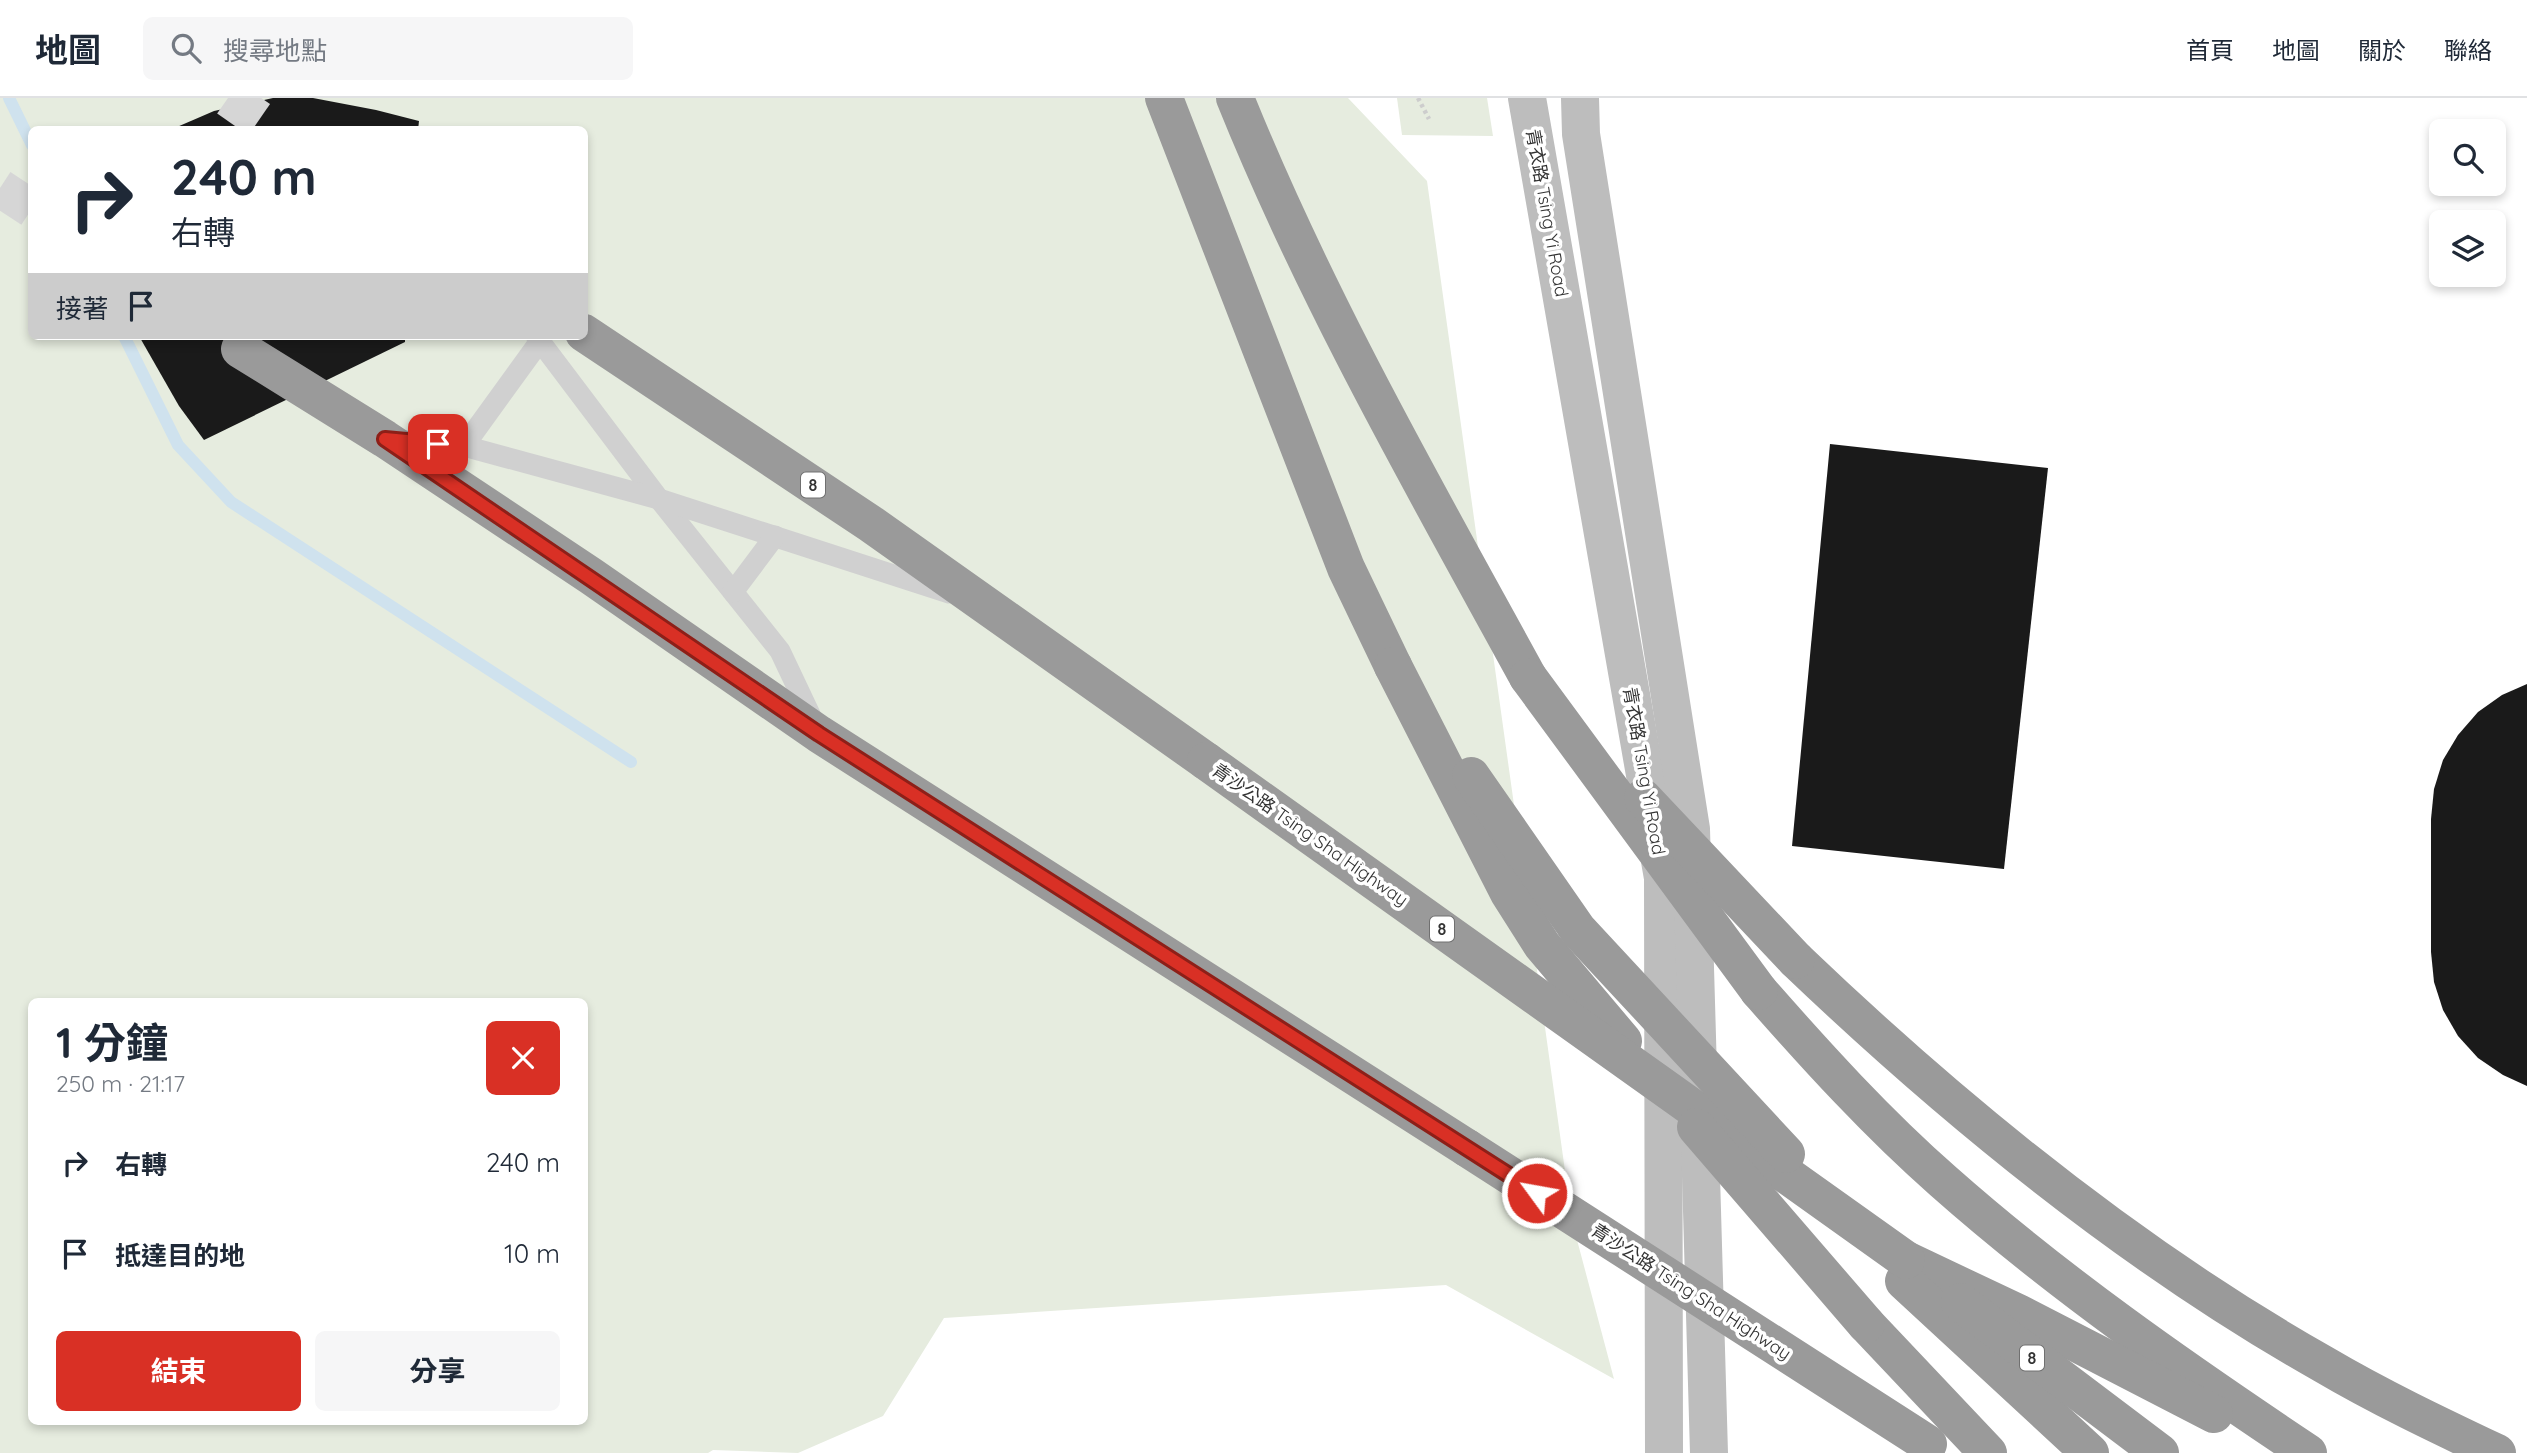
<!DOCTYPE html>
<html lang="zh-TW">
<head>
<meta charset="utf-8">
<style>
	body { margin:0; font-family:Quicksand,"Noto Sans TC",sans-serif; background:#f6f6f7; color:#1f2937; height:100vh; display:flex; flex-direction:column; font-size:26px; white-space:nowrap }
	* { box-sizing:border-box; margin:0 }
	p { font-size:23px; color:#747a83 }
	.icon { flex:none; width:38px; height:38px; fill:none; stroke:currentColor; stroke-width:2; stroke-linecap:round; stroke-linejoin:round }
	.map { position:relative; flex:1; overflow:hidden }
	.side { position:absolute; left:28px; top:900px; width:560px; height:427px; display:flex; flex-direction:column; background:#fff; border-radius:10px; box-shadow:0 4px 10px #0003 }
	.side>* { flex:none }
	.hud { position:absolute; left:28px; top:28px; width:560px; height:214px; border-radius:10px; box-shadow:0 4px 10px #0003; background:#fff; color:#1f2937; overflow:hidden }
	.buttons { position:absolute; left:2429px; top:21px; display:grid; gap:14px }
	.buttons a { display:grid; place-items:center; width:77px; height:77px; border-radius:10px; background:#fff; box-shadow:0 4px 10px #0003; font-size:35px }
	.pin { position:absolute; display:grid; place-items:center; width:60px; height:60px; color:#fff; margin:-30px; border-radius:14px; box-shadow:0 4px 10px #0006 }
	.me { position:absolute; width:77px; margin:-38px; rotate:302deg; stroke-linejoin:round; filter:drop-shadow(0 0 5px #0008) }
	.turn { display:flex; align-items:center; gap:24px; height:147px; padding:0 28px; font-size:32px }
	.turn .icon { width:91px; height:91px; stroke-width:2.5 }
	.turn b { display:block; font-size:49px; line-height:60px }
	.then { display:flex; align-items:center; height:66px; padding:0 28px; background:#0003; gap:14px; font-size:26px }
	.round { display:grid; place-items:center; flex:none; width:74px; height:74px; border-radius:10px; background:#f6f6f7 }
	.head { display:flex; align-items:center; justify-content:space-between; height:119px; padding:0 28px }
	h1 { font-size:42px; font-weight:700; line-height:52px }
	.primary-button { display:flex; gap:14px; margin-top:auto; padding:14px 28px }
	.primary-button a { flex:1; height:80px; border-radius:10px; background:#d93025; color:#fff; font-size:28px; font-weight:700; line-height:80px; text-align:center }
	.primary-button a+a { background:#f6f6f7; color:#1f2937 }
	ul { padding:0; list-style:none }
	li { display:flex; align-items:center; gap:21px; height:91px; padding:0 28px }
	li div { flex:1 }
	li b { display:block; font-size:26px }
	li em { font-style:normal }
	header { display:flex; align-items:center; gap:42px; box-sizing:border-box; height:98px; padding:0 35px; background:#fff; border-bottom:2px solid #e0e1e3 }
	header strong { font-size:33px }
	nav { display:flex; gap:38px; margin-inline-start:auto; font-size:24px }
	.search { width:490px; height:63px; background:#f6f6f7; display:flex; align-items:center; gap:18px; box-sizing:border-box; padding:0 24px; border-radius:10px; color:#747a83; font-size:26px }
	.map>svg:first-child { display:block }
	.green { fill:#e6ecdf; fill-rule:evenodd }
	.lines { fill:none; stroke-linecap:round; stroke-linejoin:round }
	.stream { stroke:#cfe2ee; stroke-width:12 }
	.building { fill:#1a1a1a }
	.highway-tunnel { stroke:#d6d6d6; stroke-width:38; stroke-dasharray:38 19; stroke-linecap:butt }
	.path { stroke:#cdcdcd; stroke-width:4.5; stroke-dasharray:3.5 3.5; stroke-linecap:butt }
	.lane { stroke:#d0d0d0; stroke-width:21 }
	.secondary { stroke:#bdbdbd; stroke-width:38 }
	.highway { stroke:#9a9a9a; stroke-width:38 }
	.highway-bridge { stroke:#9a9a9a; stroke-width:38 }
	.route-casing { stroke:#8d1f18; stroke-width:18 }
	.route { stroke:#d93025; stroke-width:12 }
	.labels { text-anchor:middle; stroke-width:7; stroke-linejoin:round; paint-order:stroke }
	.shield { fill:#fff; stroke:#707070; stroke-width:2 }
	.shield-label { font-size:16px; font-weight:bold; fill:#333 }
	.street-label { font-size:18px; fill:#333; stroke:#fff }
</style>
</head>
<body>
<header>
<strong>地圖</strong>
<div class="search"><svg class="icon" aria-label="search" viewBox="0 0 24 24"><circle cx="10" cy="10" r="6"/><path d="M15 15l6 6"/></svg>搜尋地點</div>
<nav><a>首頁</a><a>地圖</a><a>關於</a><a>聯絡</a></nav>
</header>
<div class="map">
<svg width="2527" height="1355" viewBox="0 0 2527 1355">
	<rect width="100%" height="100%" fill="#fff"/>
	<g class="green">
		<path d="M0 0H1348L1427 83 1572 1123 1614 1281 1446 1187 944 1220 883 1318 798 1355 713 1352 708 1355H0ZM32 32H584V238H32ZM32 903H584V1323H32Z"/>
		<polygon points="1397,0 1487,0 1493,38 1402,37"/>
	</g>
	<g class="lines">
		<g class="stream">
			<polyline points="9,0 32,47"/>
			<polyline points="124,238 178,347 231,404 631,664"/>
		</g>
	</g>
	<g class="building">
		<polygon points="273,0 313,0 376,12 419,23 418,32 170,32 214,13"/>
		<polygon points="139,238 405,238 405,244 204,342 179,308"/>
		<polygon points="1830,346 2048,370 2004,771 1792,748"/>
		<polygon points="2527,586 2527,988 2503,977 2478,960 2458,938 2443,912 2434,884 2431,854 2431,721 2434,691 2443,662 2458,637 2478,614 2502,597"/>
	</g>
	<g class="lines">
		<g class="highway-tunnel">
			<polyline points="228,0 274,32"/>
			<polyline points="0,90 32,111"/>
		</g>
		<polyline class="path" points="1418,0 1429,21"/>
		<g class="lane">
			<polyline points="536,238 659,401 780,553 815,627"/>
			<polyline points="398,342 464,348 659,401 949,495"/>
			<polyline points="464,348 540,243"/>
			<polyline points="733,494 775,438"/>
		</g>
		<g class="secondary">
			<polyline points="1527,0 1663,780 1664,1355"/>
			<polyline points="1580,0 1581,36 1691,731 1709,1355"/>
		</g>
		<g class="highway">
			<polyline points="1164,0 1346,470 1393,568"/>
			<path d="M1235 0C1316 201 1424 389 1528 579"/>
			<polyline points="584,235 871,426 1206,663"/>
			<polyline points="240,251 385,341 591,478 819,636 1467,1050"/>
			<path d="M1796 862C1955 1014 2130 1157 2323 1266 2379 1299 2438 1327 2497 1355"/>
			<path d="M1759 893C1817 959 1877 1025 1943 1083 2057 1184 2182 1271 2308 1355"/>
			<polyline points="1906,1162 2018,1215 2214,1316"/>
			<polyline points="1904,1183 2090,1355"/>
			<polyline points="1960,1204 2160,1355"/>
			<polyline points="1866,1226 1988,1355"/>
		</g>
		<g class="highway-bridge">
			<polyline points="1393,568 1509,795 1542,847 1623,943"/>
			<polyline points="1528,579 1759,893"/>
			<polyline points="1206,663 1906,1162"/>
			<polyline points="1471,678 1578,832 1786,1056"/>
			<polyline points="1643,700 1796,862"/>
			<polyline points="1696,1029 1866,1226"/>
			<polyline points="1467,1050 1928,1346"/>
		</g>
	</g>
	<g class="lines">
		<defs>
			<polyline id="route" points="438,346 385,341 819,636 1537,1095"/>
		</defs>
		<use href="#route" class="route-casing"/>
		<use href="#route" class="route"/>
	</g>
	<g class="labels">
		<g class="shield">
			<rect x="801" y="374.5" width="24" height="25" rx="5"/>
			<rect x="1430" y="818.5" width="24" height="25" rx="5"/>
			<rect x="2020" y="1247.5" width="24" height="25" rx="5"/>
		</g>
		<g class="shield-label">
			<text x="813" y="393">8</text>
			<text x="1442" y="837">8</text>
			<text x="2032" y="1266">8</text>
		</g>
		<g class="street-label">
			<text transform="translate(1547 115) rotate(80)" y="6">青衣路 Tsing Yi Road</text>
			<text transform="translate(1644 673) rotate(80)" y="6">青衣路 Tsing Yi Road</text>
			<text transform="translate(1310 737) rotate(35)" y="6">青沙公路 Tsing Sha Highway</text>
			<text transform="translate(1691 1194) rotate(33)" y="6">青沙公路 Tsing Sha Highway</text>
		</g>
	</g>
</svg>
<div class="buttons">
<a><svg class="icon" aria-label="search" viewBox="0 0 24 24"><circle cx="10" cy="10" r="6"/><path d="M15 15l6 6"/></svg></a>
<a><svg class="icon" aria-label="layers" viewBox="0 0 24 24"><path d="M12 4l9 5-9 5-9-5zM3 14l9 5 9-5"/></svg></a>
</div>
<div class="pin" style="left:438px;top:346px;background:#d93025"><svg class="icon" aria-label="arrive" viewBox="0 0 24 24"><path d="M6 21V4h12l-3 4 3 4H6"/></svg></div>
<svg class="me" style="left:1537px;top:1095px" viewBox="-20 -20 40 40"><circle r="17" fill="#d93025" stroke="#fff" stroke-width="3"/><path d="M0-11L8 9 0 5-8 9z" fill="#fff"/></svg>
<div class="hud">
<div class="turn"><svg class="icon" aria-label="right" viewBox="0 0 24 24"><path d="M7 20v-9h11M14 6l5 5-5 5"/></svg><div><b>240 m</b>右轉</div></div>
<div class="then">接著<svg class="icon" aria-label="arrive" viewBox="0 0 24 24"><path d="M6 21V4h12l-3 4 3 4H6"/></svg></div>
</div>
<section class="side">
<div class="head"><div><h1>1 分鐘</h1><p>250 m · 21:17</p></div><a class="round" style="background:#d93025;color:#fff"><svg class="icon" aria-label="close" viewBox="0 0 24 24"><path d="M6 6l12 12M18 6L6 18"/></svg></a></div>
<ul>
<li><svg class="icon" aria-label="right" viewBox="0 0 24 24"><path d="M7 20v-9h11M14 6l5 5-5 5"/></svg><div><b>右轉</b></div><em>240 m</em></li>
<li><svg class="icon" aria-label="arrive" viewBox="0 0 24 24"><path d="M6 21V4h12l-3 4 3 4H6"/></svg><div><b>抵達目的地</b></div><em>10 m</em></li>
</ul>
<div class="primary-button"><a>結束</a><a>分享</a></div>
</section>
</div>
</body>
</html>
